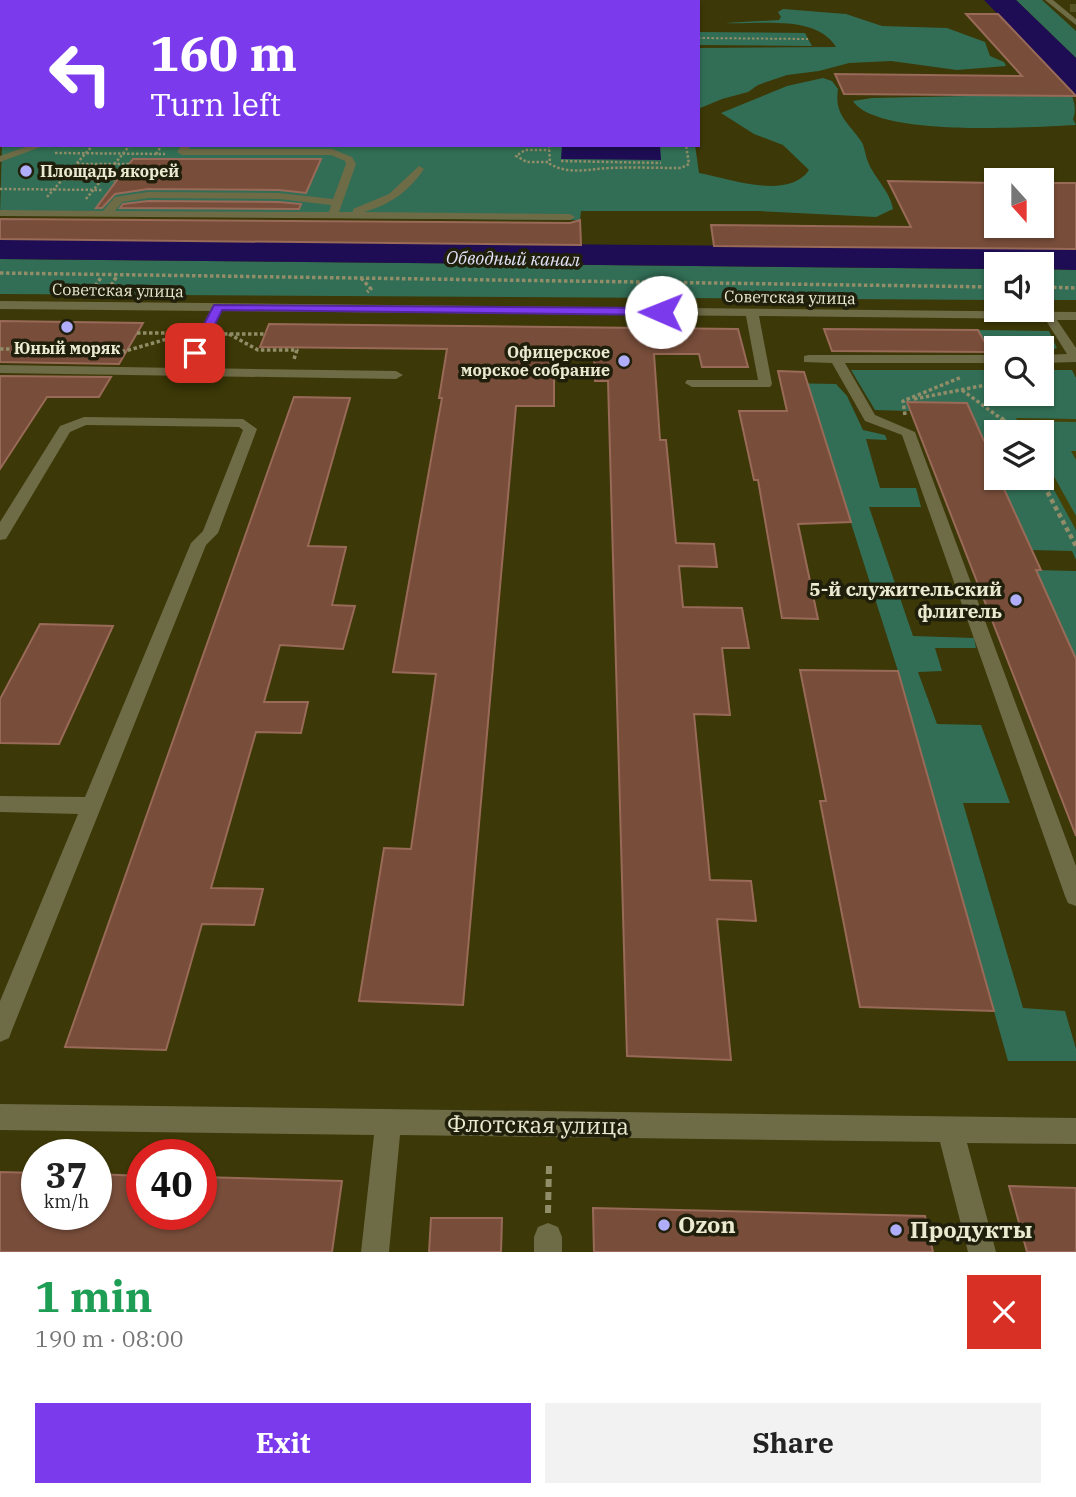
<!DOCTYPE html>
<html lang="en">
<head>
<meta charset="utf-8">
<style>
	body { margin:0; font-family:"IBM Plex Serif",serif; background:#f2f2f2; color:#222; height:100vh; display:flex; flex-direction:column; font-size:26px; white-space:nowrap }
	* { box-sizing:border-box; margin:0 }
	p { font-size:23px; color:#767676 }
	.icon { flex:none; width:38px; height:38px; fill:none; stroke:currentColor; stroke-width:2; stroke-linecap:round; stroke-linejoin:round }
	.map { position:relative; height:1252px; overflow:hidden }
	.sheet { display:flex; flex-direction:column; background:#fff; flex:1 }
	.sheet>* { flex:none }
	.top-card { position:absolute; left:0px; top:0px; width:700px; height:147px; box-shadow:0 2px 5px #0004; background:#7c3aed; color:#fff; overflow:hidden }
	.needle { width:46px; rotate:159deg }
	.tools { position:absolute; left:984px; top:168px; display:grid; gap:14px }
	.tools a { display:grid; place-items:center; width:70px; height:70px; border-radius:0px; background:#fff; box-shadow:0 2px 5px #0004; font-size:35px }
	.speed { position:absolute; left:21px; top:1139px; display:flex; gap:14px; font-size:35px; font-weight:700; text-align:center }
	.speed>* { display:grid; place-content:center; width:91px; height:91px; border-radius:50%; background:#fff; box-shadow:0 2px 5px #0004; line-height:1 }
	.speed small { font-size:18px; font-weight:400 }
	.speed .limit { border:10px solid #d22; background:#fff; color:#111 }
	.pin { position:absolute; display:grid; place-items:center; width:60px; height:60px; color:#fff; margin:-30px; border-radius:14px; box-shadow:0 4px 10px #0006 }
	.me { position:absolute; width:77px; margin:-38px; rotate:271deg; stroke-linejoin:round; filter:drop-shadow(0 0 5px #0008) }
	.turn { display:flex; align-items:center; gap:24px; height:147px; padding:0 35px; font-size:32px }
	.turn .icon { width:91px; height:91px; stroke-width:2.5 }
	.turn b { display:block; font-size:49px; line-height:60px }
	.round { display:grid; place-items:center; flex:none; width:74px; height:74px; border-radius:0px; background:#f2f2f2 }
	.overview { display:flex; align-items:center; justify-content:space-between; height:119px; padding:0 35px }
	h1 { font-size:42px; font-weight:700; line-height:52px; color:#1e9e55 }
	.action { display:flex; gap:14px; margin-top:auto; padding:14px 35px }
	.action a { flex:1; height:80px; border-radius:0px; background:#7c3aed; color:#fff; font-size:28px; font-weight:700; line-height:80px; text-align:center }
	.action a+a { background:#f2f2f2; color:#222 }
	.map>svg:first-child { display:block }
	.built { fill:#464104 }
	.green { fill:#326e56 }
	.water { fill:#1e0d54 }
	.building { fill:#784d3a; stroke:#986a57; stroke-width:2 }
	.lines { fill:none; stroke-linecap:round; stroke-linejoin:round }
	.minor-tunnel { stroke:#565325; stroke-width:8; stroke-dasharray:8 4.5; stroke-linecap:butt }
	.path-far4 { stroke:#908d68; stroke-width:2; stroke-dasharray:2.5 2; stroke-linecap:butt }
	.path-far3 { stroke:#908d68; stroke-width:2.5; stroke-dasharray:2.5 2; stroke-linecap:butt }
	.path-far2 { stroke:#908d68; stroke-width:3.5; stroke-dasharray:3.5 2.5; stroke-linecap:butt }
	.path-far1 { stroke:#908d68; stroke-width:4.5; stroke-dasharray:4.5 3.5; stroke-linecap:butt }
	.path { stroke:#908d68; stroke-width:6; stroke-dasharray:8 5; stroke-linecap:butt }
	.minor { fill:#6e6b47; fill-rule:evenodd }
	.route { fill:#7c3aed; stroke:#51269a; stroke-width:2 }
	.poi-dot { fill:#b0aefa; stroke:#201f0c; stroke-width:2.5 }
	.labels { text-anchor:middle; stroke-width:7; stroke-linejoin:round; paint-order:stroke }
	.far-poi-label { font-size:16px; font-weight:bold; fill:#ebead1; stroke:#201f0c; text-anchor:start }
	.far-street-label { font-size:16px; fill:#ebead1; stroke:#201f0c }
	.far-water-label { font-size:18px; font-style:italic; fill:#e1e2f8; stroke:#201f0c }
	.poi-label { font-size:19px; font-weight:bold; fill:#ebead1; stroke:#201f0c; text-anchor:end }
	.near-street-label { font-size:23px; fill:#ebead1; stroke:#201f0c }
	.near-poi-label { font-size:23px; font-weight:bold; fill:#ebead1; stroke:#201f0c; text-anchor:start }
</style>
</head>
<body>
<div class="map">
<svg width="1076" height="1252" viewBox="0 0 1076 1252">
	<rect width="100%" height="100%" fill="#3c3807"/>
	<polygon class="built" points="1015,418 1076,419 1076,530 1041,466 1041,432 1023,432"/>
	<g class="green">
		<polygon points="1016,0 1042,0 1076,31 1076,58"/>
		<path d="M783 9 846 14 882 26 947 28 985 42 990 56 1004 62 1006 66 957 70 891 61 849 63 819 71 787 75 758 85 748 92 722 99 698 109V48L836 47C816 14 759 25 725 23L779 20 781 17 778 12Z"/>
		<polygon points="698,32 805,33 812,46 698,45"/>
		<path d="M823 78 832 81 838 89C834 115 848 122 861 141 865 147 865 155 868 162 875 179 890 191 893 209L876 217 759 211H581L580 220 0 215 2 144 695 145 699 173C728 178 788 201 809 170L783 145 754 134 721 113 787 86Z"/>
		<path d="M968 96H1072C1075 104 1076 112 1073 119L1076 125C1033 127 877 138 853 101L872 98Z"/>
		<polygon points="0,259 996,269 996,300 0,294"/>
		<polygon points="1041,269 1076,270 1076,300 1041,300"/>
		<polygon points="978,330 1049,331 1057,348 1041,353 1041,348 996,348 996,353 990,352"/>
		<polygon points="851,370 996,370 996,394 1041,394 1041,370 1072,370 1076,378 1076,419 1016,418 1023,432 996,432 996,441 984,441 967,403 911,411 875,410"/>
		<polygon points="781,383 836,384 847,396 863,430 885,435 887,440 866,439 880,488 916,488 921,507 869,507 913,636 974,638 976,648 935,648 942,671 918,672 937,724 981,725 1010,803 963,803 1023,1008 1065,1011 1076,1049 1076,1061 1008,1061 898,671 851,523 840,491 787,411"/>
		<polygon points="1024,421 1076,422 1076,451 1071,451 1076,460 1076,516 1041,453 1041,432 1030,432"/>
		<polygon points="1041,466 1076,530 1076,560 1072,551 1032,550 999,478 1041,478"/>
		<polygon points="1036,570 1076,571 1076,659"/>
	</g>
	<g class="water">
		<polygon points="984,0 1016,0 1076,58 1076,95"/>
		<polygon points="562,145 660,145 661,160 561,159"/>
		<polygon points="0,239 1076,249 1076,270 1041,269 1041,264 996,264 996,269 0,259"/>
	</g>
	<g class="building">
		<polygon points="966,14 998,14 1076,96 844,94 835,74 1022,76"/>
		<polygon points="133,159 321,159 306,193 279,190 148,189 115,194 102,208 96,208"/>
		<polygon points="888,181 996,183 996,228 1041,228 1041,183 1076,183 1076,249 714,246 711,225 911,227"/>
		<polygon points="148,201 279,202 301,204 299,209 120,208 123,204"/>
		<polygon points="0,219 570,223 580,220 581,245 0,239"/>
		<polygon points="0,321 143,323 119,364 0,362"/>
		<polygon points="269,324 738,329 748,367 702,367 699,354 654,354 660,440 666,440 676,543 714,544 717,567 679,566 683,607 742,608 749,648 722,648 730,715 694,714 710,880 751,881 756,921 717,919 731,1060 627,1056 608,381 595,381 594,353 554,353 554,406 516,406 463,1005 359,1001 384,848 411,849 436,674 393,672 442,398 439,398 447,349 260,347"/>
		<polygon points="824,329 978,330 990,352 832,351"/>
		<polygon points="778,371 804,372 851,522 798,524 818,619 782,618 758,480 754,480 739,411 787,411"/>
		<polygon points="0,376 111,377 99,397 47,397 0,469"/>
		<polygon points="294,397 350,398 308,546 346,547 332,605 355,606 343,649 280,645 264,702 308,702 301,733 256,732 211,888 263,889 254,925 202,924 166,1050 65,1047"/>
		<polygon points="907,402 967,403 984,441 996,441 996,478 999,478 1041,570 1036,570 1076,659 1076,836"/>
		<polygon points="40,624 113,626 59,744 0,743 0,699"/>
		<polygon points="800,670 898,671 994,1011 860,1007 820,801 826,801"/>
		<polygon points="0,1172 37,1173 37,1214 96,1214 96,1174 142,1176 142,1214 201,1214 201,1177 342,1181 332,1252 0,1252"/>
		<polygon points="1009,1186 1076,1188 1076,1252 1027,1252"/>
		<polygon points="593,1208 925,1216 933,1252 594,1252"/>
		<polygon points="431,1218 502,1218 501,1252 429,1252"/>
	</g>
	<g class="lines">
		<polyline class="minor-tunnel" points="1070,8 1076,8"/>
		<g class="path-far4">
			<polyline points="0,2 19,2"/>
			<polyline points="698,38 808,39"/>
		</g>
		<g class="path-far3">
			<path d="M549 145 550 164C569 175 589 169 609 168 633 167 657 168 681 168L689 164 686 145"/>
			<polyline points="55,153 165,154"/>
			<polyline points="156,154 162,145"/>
			<polyline points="561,161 661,163"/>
			<polyline points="548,162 527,162 516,156 525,150 549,150"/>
			<polyline points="77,164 129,164"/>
			<polyline points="63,179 117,180"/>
			<polyline points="0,189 103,190"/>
			<polyline points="47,197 93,145"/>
			<polyline points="86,199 130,145"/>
		</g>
		<g class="path-far2">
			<polyline points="0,273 996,287"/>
			<polyline points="361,278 371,289 367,292"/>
			<polyline points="638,281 638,297"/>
			<polyline points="106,287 110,287 117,276"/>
			<polyline points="1041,287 1076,288"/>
			<polyline points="92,291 102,276"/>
			<polyline points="137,333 187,333"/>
			<polyline points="224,334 265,334"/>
			<polyline points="229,334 258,350 297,350 294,359"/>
			<polyline points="0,349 14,349 11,353"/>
			<polyline points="122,352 181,335"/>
			<polyline points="1041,388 1046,397"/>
			<polyline points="962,390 1003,420"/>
			<polyline points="914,399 996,383"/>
			<polyline points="905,415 903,401 962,377"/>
		</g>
		<g class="path-far1">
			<polyline points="1001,418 1016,432"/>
			<polyline points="1040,478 1076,546"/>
		</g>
		<polyline class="path" points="548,1213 549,1165"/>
		<g class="minor">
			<polygon points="72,0 268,0 265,2"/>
			<polygon points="310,0 318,0 309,2"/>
			<polygon points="427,0 440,2 429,2"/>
			<polygon points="1045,0 1053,0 1076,19 1076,25"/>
			<polygon points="2,132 2,138 0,139 0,133"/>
			<polygon points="31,145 46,145 0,162 0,156"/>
			<path d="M182 145H190L189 149H332L352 157 356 164 339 212H353V209L389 194 419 166 424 169C409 191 390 205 364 212L570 214 575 217 570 220 0 216V210L103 211 115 197 148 192 279 193 333 199 346 164 345 161 331 155H182L177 152ZM148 198 279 199 331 205 329 212 115 211 122 202Z"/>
			<polygon points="0,301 1076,312 1076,320 1057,320 1076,348 1076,362 1041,363 1041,355 1067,354 1045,319 759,316 772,384 770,387 692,387 685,383 687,380 758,380 746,316 222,311 195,368 396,371 403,375 396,379 0,373 0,365 181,368 210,311 0,309"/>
			<polygon points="809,355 996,355 996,363 845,363 875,415 915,432 1076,866 1076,906 1068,903 1065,896 902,435 865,421 832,363 804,362 804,356"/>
			<polygon points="84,417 243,419 257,429 218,533 206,545 12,1030 9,1038 0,1042 0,1001 78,814 0,812 0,796 85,797 191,543 203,531 243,430 239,427 86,425 70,432 6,539 0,540 0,522 60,426"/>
			<polygon points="0,1104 1076,1118 1076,1144 967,1143 996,1252 968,1252 940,1142 400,1135 389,1252 361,1252 374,1135 0,1130"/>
			<polygon points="548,1223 558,1227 562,1237 562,1252 534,1252 534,1237 538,1227"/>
		</g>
	</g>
	<polygon class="route" points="214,305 661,308 667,312 661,315 222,310 201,353 191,355 189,353"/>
	<g class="poi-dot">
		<circle cx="26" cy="171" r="7"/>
		<circle cx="67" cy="327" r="7"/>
		<circle cx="624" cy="361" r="7"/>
		<circle cx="1016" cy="600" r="7"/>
		<circle cx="664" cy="1225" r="7"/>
		<circle cx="896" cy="1230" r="7"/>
	</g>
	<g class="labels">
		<g class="far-poi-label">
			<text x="40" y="177">Площадь якорей</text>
			<text x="67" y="354" text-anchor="middle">Юный моряк</text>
			<text x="610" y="358" text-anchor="end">Офицерское<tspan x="610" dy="18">морское собрание</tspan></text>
		</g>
		<g class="far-street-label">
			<text transform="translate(118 290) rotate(1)" y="6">Советская улица</text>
			<text transform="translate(790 297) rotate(1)" y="6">Советская улица</text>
		</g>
		<g class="far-water-label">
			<text transform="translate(513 259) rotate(1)" y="6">Обводный канал</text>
		</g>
		<g class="poi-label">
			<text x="1002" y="596">5-й служительский<tspan x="1002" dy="22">флигель</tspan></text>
		</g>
		<g class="near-street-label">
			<text transform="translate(538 1125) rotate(1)" y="8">Флотская улица</text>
		</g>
		<g class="near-poi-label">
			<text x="678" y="1233">Ozon</text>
			<text x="910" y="1238">Продукты</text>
		</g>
	</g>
</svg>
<div class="tools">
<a><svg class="needle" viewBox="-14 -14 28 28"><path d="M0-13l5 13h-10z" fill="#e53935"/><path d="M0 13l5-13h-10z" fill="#767676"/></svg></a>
<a><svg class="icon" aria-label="sound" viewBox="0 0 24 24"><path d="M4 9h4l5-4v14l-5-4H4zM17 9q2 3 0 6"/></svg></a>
<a><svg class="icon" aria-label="search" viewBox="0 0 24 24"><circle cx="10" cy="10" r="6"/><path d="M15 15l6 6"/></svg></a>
<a><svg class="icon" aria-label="layers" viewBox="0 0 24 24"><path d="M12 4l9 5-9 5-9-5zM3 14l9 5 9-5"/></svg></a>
</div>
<div class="speed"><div>37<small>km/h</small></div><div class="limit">40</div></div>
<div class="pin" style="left:195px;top:353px;background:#d93025"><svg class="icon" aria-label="arrive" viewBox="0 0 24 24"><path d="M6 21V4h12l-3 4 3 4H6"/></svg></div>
<svg class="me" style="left:661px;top:312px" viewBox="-20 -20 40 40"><circle r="19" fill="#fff"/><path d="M0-13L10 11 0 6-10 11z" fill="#7c3aed"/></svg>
<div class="top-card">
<div class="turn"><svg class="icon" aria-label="left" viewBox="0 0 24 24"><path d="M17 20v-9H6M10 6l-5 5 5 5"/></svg><div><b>160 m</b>Turn left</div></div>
</div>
</div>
<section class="sheet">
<div class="overview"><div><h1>1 min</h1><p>190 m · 08:00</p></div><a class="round" style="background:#d93025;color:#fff"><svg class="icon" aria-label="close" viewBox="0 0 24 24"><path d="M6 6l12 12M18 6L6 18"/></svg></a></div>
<div class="action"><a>Exit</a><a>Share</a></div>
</section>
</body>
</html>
